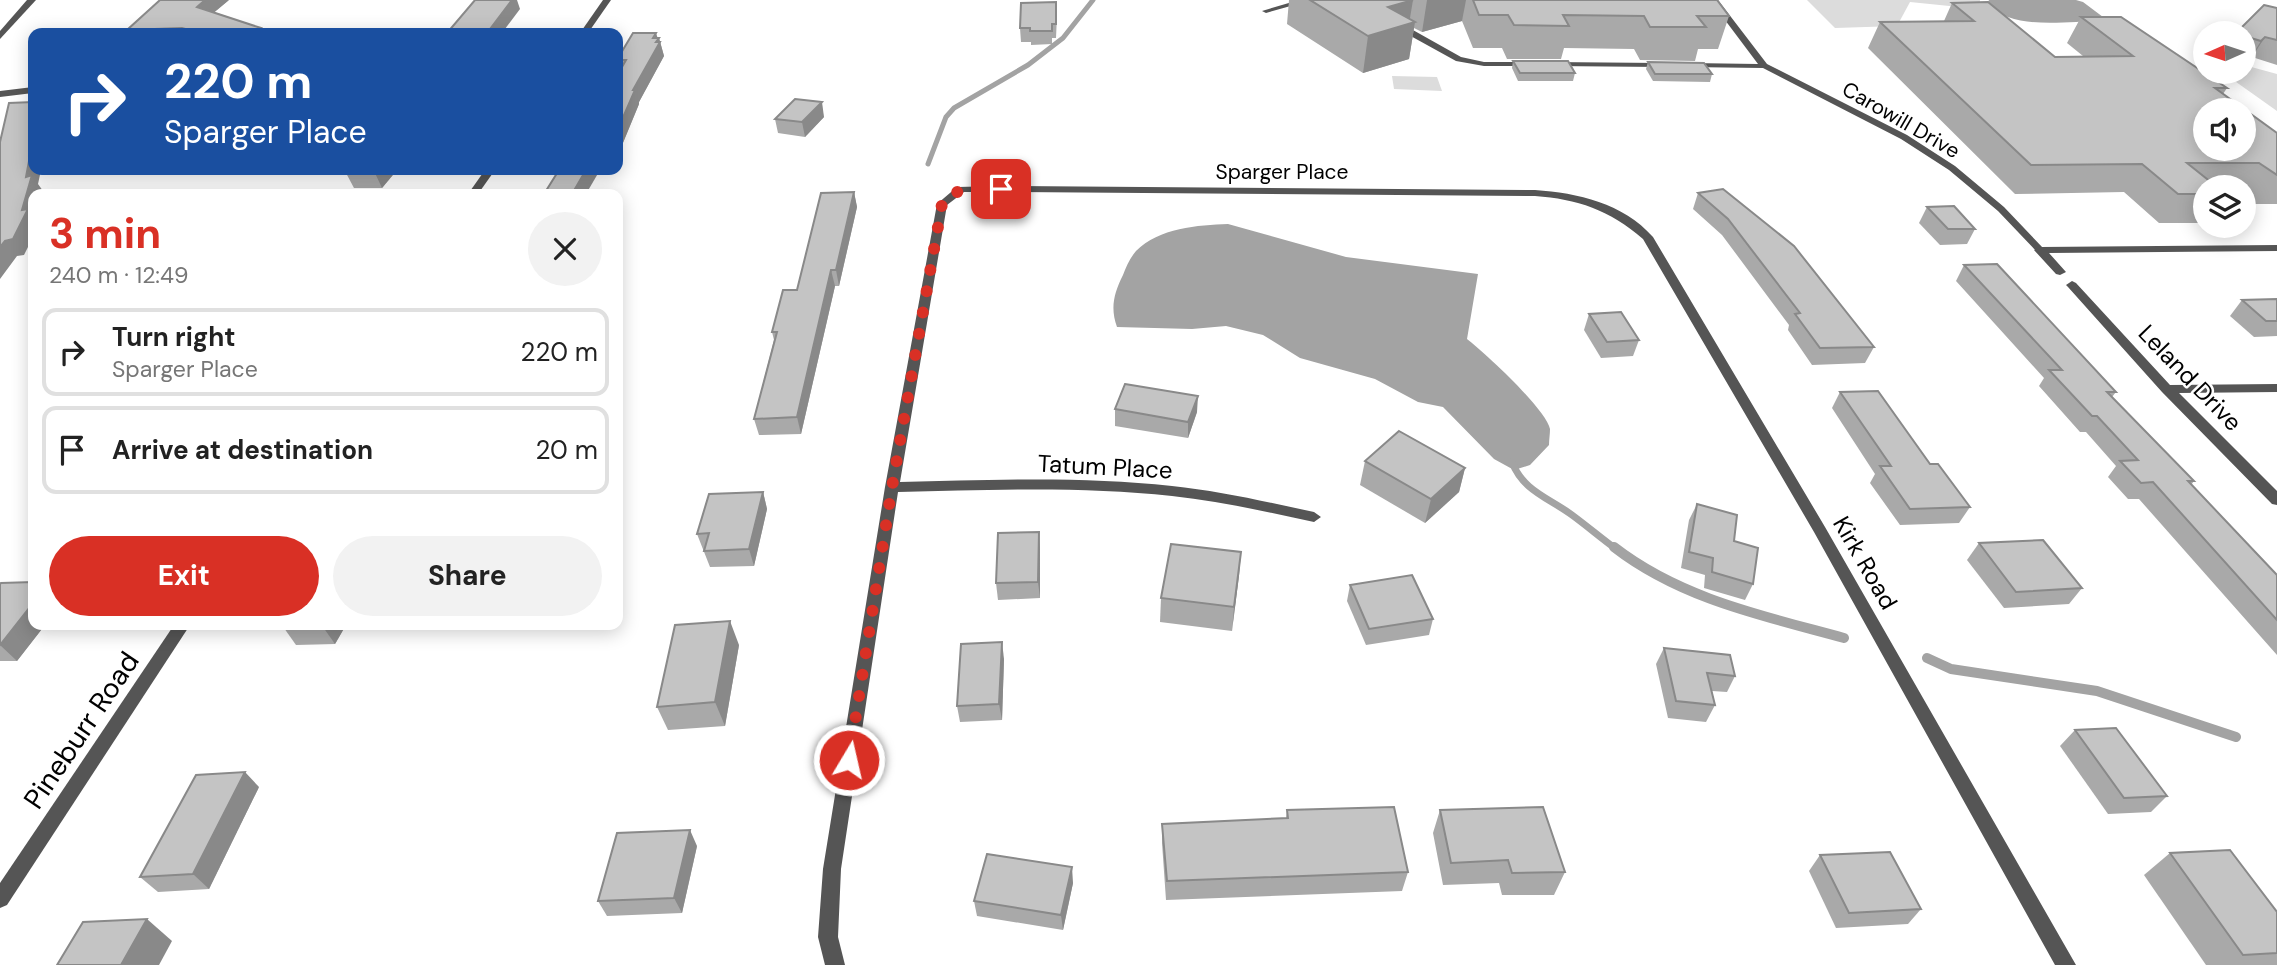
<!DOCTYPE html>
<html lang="en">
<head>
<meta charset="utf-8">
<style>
	body { margin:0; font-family:"DM Sans",sans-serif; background:#f2f2f2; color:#222; height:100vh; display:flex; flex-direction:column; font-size:26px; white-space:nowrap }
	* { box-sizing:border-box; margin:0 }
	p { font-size:23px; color:#767676 }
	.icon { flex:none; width:38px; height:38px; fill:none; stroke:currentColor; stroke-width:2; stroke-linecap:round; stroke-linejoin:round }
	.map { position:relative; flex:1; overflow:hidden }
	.sheet { position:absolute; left:28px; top:189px; width:595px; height:441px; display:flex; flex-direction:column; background:#fff; border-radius:14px; box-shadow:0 4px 18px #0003 }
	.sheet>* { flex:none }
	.hud { position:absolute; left:28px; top:28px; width:595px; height:147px; border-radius:14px; box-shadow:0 4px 18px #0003; background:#1a4fa0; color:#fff; overflow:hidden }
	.needle { width:46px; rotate:267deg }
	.controls { position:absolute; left:2193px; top:21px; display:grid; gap:14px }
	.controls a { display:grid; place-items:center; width:63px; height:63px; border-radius:50%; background:#fff; box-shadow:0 4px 18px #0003; font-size:35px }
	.pin { position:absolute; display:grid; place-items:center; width:60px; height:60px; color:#fff; margin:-30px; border-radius:14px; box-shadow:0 4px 10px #0006 }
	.me { position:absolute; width:77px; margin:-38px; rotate:9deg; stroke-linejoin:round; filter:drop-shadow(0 0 5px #0008) }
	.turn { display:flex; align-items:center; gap:24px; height:147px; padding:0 21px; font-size:32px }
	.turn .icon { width:91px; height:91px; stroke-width:2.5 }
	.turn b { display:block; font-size:49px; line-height:60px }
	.round { display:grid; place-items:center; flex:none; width:74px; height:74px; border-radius:37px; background:#f2f2f2 }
	.overview { display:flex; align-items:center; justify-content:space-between; height:119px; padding:0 21px }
	h1 { font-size:42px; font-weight:700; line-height:52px; color:#d93025 }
	.primary-button { display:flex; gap:14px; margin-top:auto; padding:14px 21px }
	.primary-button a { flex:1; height:80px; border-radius:42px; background:#d93025; color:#fff; font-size:28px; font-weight:700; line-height:80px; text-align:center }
	.primary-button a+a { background:#f2f2f2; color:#222 }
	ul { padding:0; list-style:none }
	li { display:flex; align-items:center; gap:21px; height:88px; margin:0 14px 10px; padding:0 7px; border:4px solid #e0e0e0; border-radius:14px }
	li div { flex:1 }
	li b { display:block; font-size:26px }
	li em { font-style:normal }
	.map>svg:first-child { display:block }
	.green { fill:#dcdcdc }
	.water { fill:#a3a3a3 }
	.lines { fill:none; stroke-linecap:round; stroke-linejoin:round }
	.stream-far2 { stroke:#a3a3a3; stroke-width:5 }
	.stream-far1 { stroke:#a3a3a3; stroke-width:7 }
	.stream { stroke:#a3a3a3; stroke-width:10 }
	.service { fill:#555; fill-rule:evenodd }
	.minor { fill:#555; fill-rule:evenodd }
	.wall { fill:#a9a9a9 }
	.shaded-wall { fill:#898989 }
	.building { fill:#c4c4c4; stroke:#898989; stroke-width:2; fill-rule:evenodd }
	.route { stroke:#d93025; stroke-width:12; stroke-dasharray:0 21.6 }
	.labels { text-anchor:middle; stroke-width:5; stroke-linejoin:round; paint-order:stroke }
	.far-street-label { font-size:21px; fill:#000; stroke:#fff }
	.street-label { font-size:24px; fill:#000; stroke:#fff }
	.near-street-label { font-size:28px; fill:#000; stroke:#fff }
</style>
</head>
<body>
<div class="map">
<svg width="2277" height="965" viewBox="0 0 2277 965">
	<rect width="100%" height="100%" fill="#fff"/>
	<g class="green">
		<polygon points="1807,0 1980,0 1979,9 1910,2 1897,26 1835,28"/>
		<polygon points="2244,65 2277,74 2277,111 2222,72 2244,72"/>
		<polygon points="1392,76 1437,77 1442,91 1394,89"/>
	</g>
	<g class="water">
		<path d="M1989 0H2076L2083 2 2103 17 2100 21C2066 21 2013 31 1987 4Z"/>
		<path d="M1228 224 1346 257 1478 274 1467 339C1484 352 1546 409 1550 429 1550 434 1549 440 1549 445L1530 465 1514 470 1494 459 1443 407 1418 402 1375 379 1300 358 1263 335 1226 326 1192 329 1117 327C1110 308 1114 293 1123 275 1126 267 1130 258 1136 251 1159 228 1198 225 1228 224Z"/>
	</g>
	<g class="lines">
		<polyline class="stream-far2" points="928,164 946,117 954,108 1028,65 1063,38 1093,0"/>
		<path class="stream-far1" d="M1512 462C1523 491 1549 498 1572 515 1587 526 1601 538 1616 549"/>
		<g class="stream">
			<path d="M1614 547C1681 599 1764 616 1844 638"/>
			<polyline points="1927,658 1951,669 2097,691 2236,737"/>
		</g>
		<g class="service">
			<polygon points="1299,0 1312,0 1266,13 1262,11"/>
			<polygon points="1710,0 1718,0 1767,64 1907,135 1955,166 2004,207 2043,248 2043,252 2037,252 1998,211 1949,170 1901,139 1763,68 1687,67 1686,65 1690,63 1758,64"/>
			<polygon points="1398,25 1404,25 1461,57 1484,62 1528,62 1532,64 1528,66 1484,66 1456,61 1398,29"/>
			<polygon points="1550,62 1661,63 1665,65 1661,67 1553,66 1549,64"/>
		</g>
		<g class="minor">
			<polygon points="27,0 36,0 0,39 0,31"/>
			<polygon points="603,0 611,0 588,33 580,33"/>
			<polygon points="33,87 33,93 0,97 0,91"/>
			<polygon points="485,170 495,170 478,194 468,194"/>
			<path d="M1001 186 1535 190C1578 193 1623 203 1653 237L1825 527 2076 965H2055L1814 532 1643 239C1610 210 1577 199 1535 196L1001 192H964L947 205 900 482C990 480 1082 476 1172 486 1220 491 1267 502 1314 512L1321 517 1314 522C1267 512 1220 501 1172 496 1081 486 989 490 898 492L841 869 838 937 845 965H825L818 937 823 869 885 487 937 204 957 187Z"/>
			<polygon points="2277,245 2277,251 2049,253 2066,272 2060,275 2056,274 2034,250 2040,247"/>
			<polygon points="2072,281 2076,283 2170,385 2277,384 2277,392 2179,393 2277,491 2277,505 2272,504 2162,392 2068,287 2066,285"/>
			<polygon points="174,625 190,625 7,905 0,908 0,883"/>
		</g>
	</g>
	<g class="wall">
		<polygon points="229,0 214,12 261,28 264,33 129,33 127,30"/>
		<polygon points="1289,0 1717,0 1729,16 1718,49 1698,49 1695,61 1640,60 1634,49 1564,48 1561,59 1507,59 1502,48 1473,48 1462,21 1422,32 1414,28 1409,59 1363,73 1287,24"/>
		<polygon points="1952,3 2055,57 2083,56 2067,43 2081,17 2227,88 2223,94 2277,133 2277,204 2255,204 2244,195 2244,187 2205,187 2205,223 2159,223 2124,192 2015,194 1868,48 1880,22 1944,21"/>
		<polygon points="2277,8 2277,65 2252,57 2248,62 2244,61 2244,33"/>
		<polygon points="1057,16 1056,38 1052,38 1052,44 1031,45 1031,42 1021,42 1020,28"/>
		<polygon points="658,38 659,38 664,56 639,102 639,104 620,150 618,150 618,74 620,70 618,63 618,58"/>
		<polygon points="1513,61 1575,73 1573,81 1518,81 1512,68"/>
		<polygon points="1648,62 1712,74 1710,82 1653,81 1646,69"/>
		<polygon points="824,117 805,137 778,133 775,119"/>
		<polygon points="397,170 382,188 354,188 346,173"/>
		<polygon points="1723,189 1874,347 1865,363 1812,365 1788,330 1789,325 1722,235 1693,209 1698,193"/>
		<polygon points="854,192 857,207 839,286 835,286 801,434 759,435 754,419 774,340 772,332"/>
		<polygon points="1927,207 1975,229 1967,244 1940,245 1919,223"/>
		<polygon points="1964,265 2116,392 2112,397 2194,481 2191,485 2277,575 2277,655 2139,499 2128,499 2108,477 2116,466 2086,432 2080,432 2039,386 2044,378 1956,281"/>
		<polygon points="2277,299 2277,336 2254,337 2230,316 2242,300"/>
		<polygon points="1589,314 1639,340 1633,356 1601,358 1584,330"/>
		<polygon points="1840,392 1930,464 1970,507 1959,523 1900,525 1870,483 1875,474 1832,408"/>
		<polygon points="1115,409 1197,412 1188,438 1115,426"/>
		<polygon points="1365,461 1465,468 1459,492 1425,523 1360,485"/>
		<polygon points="763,492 767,509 754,566 710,567 697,534"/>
		<polygon points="1697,504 1734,541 1753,584 1745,600 1704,588 1705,575 1681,568 1689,520"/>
		<polygon points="1039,532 1040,548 1040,598 998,600 996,583"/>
		<polygon points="1979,543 2082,588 2069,604 2004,608 1967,560"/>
		<polygon points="1241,552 1232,631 1160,622 1161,598"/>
		<polygon points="0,584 33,625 45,625 17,661 0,661"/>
		<polygon points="1350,585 1433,619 1429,635 1366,645 1347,601"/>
		<polygon points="286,625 346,625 335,644 296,645 284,628"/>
		<polygon points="739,645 725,726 668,730 657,707"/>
		<polygon points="1664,648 1735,676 1727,692 1712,691 1715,705 1706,722 1668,718 1656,664"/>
		<polygon points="1004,659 1002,720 960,722 957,706"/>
		<polygon points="2075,730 2167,796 2151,812 2108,814 2060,746"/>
		<polygon points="259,787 209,889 158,892 140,877"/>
		<polygon points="1287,810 1408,872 1402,891 1166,900 1162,843 1162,824 1286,818"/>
		<polygon points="1440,810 1565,872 1554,895 1502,895 1499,883 1443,885 1433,833"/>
		<polygon points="697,846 682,913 607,916 598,901"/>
		<polygon points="2170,853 2277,912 2277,965 2206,965 2144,875"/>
		<polygon points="1820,855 1921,909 1908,924 1836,928 1809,871"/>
		<polygon points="1073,883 1063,930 977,916 974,901"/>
	</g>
	<g class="shaded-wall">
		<polygon points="205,0 229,0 204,21 197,7"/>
		<polygon points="512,0 517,0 520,9 502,33 487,33"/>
		<polygon points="1413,0 1409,24 1415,22 1409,59 1363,73 1368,36 1388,7"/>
		<polygon points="1427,0 1466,0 1462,21 1422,32"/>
		<polygon points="261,28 264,33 255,33"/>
		<polygon points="656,33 658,39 659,38 664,56 639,102 639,104 620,150 618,143 618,129"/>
		<polygon points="2265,37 2252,57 2248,62 2261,41"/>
		<polygon points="822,102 824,117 805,137 802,122"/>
		<polygon points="33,140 33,170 41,170 38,184 43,191 42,194 33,194 33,237 24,255 17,256 0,279 0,247 22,210 26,177"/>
		<polygon points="377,170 397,170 382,188 375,173"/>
		<polygon points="586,170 600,170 586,194 572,194"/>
		<polygon points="854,192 857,207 839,286 836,270"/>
		<polygon points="831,270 835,286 801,434 797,417"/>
		<polygon points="1198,396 1197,412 1188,438 1188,422"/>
		<polygon points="1465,468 1459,492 1425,523 1431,499"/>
		<polygon points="763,492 767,509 754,566 749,549"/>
		<polygon points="1039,532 1040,548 1040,598 1038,582"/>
		<polygon points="1241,552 1239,576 1232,631 1234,607"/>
		<polygon points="33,603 33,625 45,625 17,661 0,645"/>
		<polygon points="730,621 739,645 725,726 715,702"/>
		<polygon points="325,625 346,625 335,644 323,627"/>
		<polygon points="1002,642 1004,659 1002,720 999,704"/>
		<polygon points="245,772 259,787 209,889 193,874"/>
		<polygon points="690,830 697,846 682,913 674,898"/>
		<polygon points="1072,867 1073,883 1063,930 1061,915"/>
		<polygon points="147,919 172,941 159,965 121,965"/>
	</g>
	<g class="building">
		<polygon points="160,0 205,0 197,7 261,28 255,33 199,33 182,28 127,30"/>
		<polygon points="475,0 512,0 487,33 447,33"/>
		<polygon points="1310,0 1413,0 1388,7 1415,22 1368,36"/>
		<polygon points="1473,0 1717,0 1729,16 1697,16 1706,27 1650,27 1644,16 1563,15 1569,26 1514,25 1508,15 1479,15"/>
		<polygon points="1056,2 1056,24 1052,24 1052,31 1030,31 1030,28 1020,28 1021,3"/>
		<path d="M1988 2 2055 57 2133 56 2081 17H2121L2227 88H2215L2277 133V175L2259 163H2187L2217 187H2205V194H2178L2142 164 2031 165 1880 22 1974 21 1952 3ZM2205 110H2244V149H2205Z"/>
		<polygon points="2264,5 2277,8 2277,40 2265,37 2261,41 2244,36 2244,33 2236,33"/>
		<polygon points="633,33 656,33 653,38 659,38 656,42 660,42 633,90 635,90 618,129 618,74 626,60 618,60 618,58"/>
		<polygon points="1513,61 1568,61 1575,73 1520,73"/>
		<polygon points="1648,62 1704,63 1712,74 1655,74"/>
		<polygon points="795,99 822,102 802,122 775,119"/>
		<polygon points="33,102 33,140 26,177 32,175 22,210 28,209 13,239 5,241 0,247 0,142 9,103"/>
		<polygon points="349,170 377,170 375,173 346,173"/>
		<polygon points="559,170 586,170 572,194 544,194"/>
		<polygon points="1723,189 1794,246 1874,347 1820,348 1795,314 1800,313 1728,219 1698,193"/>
		<polygon points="854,192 836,270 831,270 797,417 754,419 777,332 772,332 783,290 797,290 821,193"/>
		<polygon points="1954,206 1975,229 1948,229 1927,207"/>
		<polygon points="1997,264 2116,392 2107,392 2194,481 2188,481 2277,575 2277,620 2153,482 2141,483 2120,461 2138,460 2097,416 2092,416 2049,370 2062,370 1964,265"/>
		<polygon points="2277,299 2277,321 2266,321 2242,300"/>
		<polygon points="1621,312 1639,340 1607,342 1589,314"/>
		<polygon points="1125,384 1198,396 1188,422 1115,409"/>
		<polygon points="1878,391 1930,464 1938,464 1970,507 1910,509 1880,466 1891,466 1840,392"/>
		<polygon points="1399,431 1465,468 1431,499 1365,461"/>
		<polygon points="763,492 749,549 704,551 709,533 697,534 709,494"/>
		<polygon points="1697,504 1737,515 1734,541 1758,548 1753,584 1712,572 1713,558 1689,552"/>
		<polygon points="1039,532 1038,582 996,583 998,533"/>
		<polygon points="2043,540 2082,588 2016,592 1979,543"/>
		<polygon points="1171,544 1241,552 1234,607 1161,598"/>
		<polygon points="1412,575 1433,619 1369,629 1350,585"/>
		<polygon points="33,582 33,603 0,645 0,584 1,583"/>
		<polygon points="730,621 715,702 657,707 675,625"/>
		<polygon points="286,625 325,625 323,627 284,628"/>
		<polygon points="1002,642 999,704 957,706 961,644"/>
		<polygon points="1664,648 1730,655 1735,676 1707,673 1715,705 1676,701"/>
		<polygon points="2116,728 2167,796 2124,798 2075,730"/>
		<polygon points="245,772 193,874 140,877 196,775"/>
		<polygon points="1394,807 1408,872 1167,881 1162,824 1288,818 1287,810"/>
		<polygon points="1543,807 1565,872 1512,873 1508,860 1451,863 1440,810"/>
		<polygon points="690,830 674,898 598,901 617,833"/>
		<polygon points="2230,850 2277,912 2277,953 2243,955 2170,853"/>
		<polygon points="1890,852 1921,909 1849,913 1820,855"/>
		<polygon points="987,854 1072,867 1061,915 974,901"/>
		<polygon points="147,919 121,965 57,965 83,922"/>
	</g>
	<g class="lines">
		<polyline class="route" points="849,760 892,487 942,204 961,189 1001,189"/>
	</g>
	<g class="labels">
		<g class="far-street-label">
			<text transform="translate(1901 120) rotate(30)" y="7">Carowill Drive</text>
			<text x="1282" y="179">Sparger Place</text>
		</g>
		<g class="street-label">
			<text transform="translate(2190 378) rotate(46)" y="8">Leland Drive</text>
			<text transform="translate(1105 467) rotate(3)" y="8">Tatum Place</text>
			<text transform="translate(1865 563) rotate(60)" y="8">Kirk Road</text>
		</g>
		<g class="near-street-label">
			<text transform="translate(81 730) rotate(-56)" y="10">Pineburr Road</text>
		</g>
	</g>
</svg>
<div class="controls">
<a><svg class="needle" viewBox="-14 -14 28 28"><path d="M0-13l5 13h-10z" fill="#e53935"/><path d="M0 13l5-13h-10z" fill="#767676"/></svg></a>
<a><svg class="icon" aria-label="sound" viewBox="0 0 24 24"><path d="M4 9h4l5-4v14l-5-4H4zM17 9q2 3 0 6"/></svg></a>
<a><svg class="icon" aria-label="layers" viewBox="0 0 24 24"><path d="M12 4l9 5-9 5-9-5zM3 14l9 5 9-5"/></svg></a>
</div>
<div class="pin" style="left:1001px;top:189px;background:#d93025"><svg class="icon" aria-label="arrive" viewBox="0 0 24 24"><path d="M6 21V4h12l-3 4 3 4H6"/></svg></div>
<svg class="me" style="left:849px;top:760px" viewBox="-20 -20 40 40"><circle r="17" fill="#d93025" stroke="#fff" stroke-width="3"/><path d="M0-11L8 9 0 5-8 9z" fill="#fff"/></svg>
<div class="hud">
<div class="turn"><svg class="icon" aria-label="right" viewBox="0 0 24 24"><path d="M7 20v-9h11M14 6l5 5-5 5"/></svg><div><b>220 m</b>Sparger Place</div></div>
</div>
<section class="sheet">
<div class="overview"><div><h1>3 min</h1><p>240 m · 12:49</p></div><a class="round"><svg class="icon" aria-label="close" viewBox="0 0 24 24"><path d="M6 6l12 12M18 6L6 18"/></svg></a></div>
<ul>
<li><svg class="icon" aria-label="right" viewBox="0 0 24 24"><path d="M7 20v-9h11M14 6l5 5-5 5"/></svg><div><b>Turn right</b><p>Sparger Place</p></div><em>220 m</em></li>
<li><svg class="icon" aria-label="arrive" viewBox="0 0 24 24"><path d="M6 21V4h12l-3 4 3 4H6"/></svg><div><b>Arrive at destination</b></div><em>20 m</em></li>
</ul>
<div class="primary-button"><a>Exit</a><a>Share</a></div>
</section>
</div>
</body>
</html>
